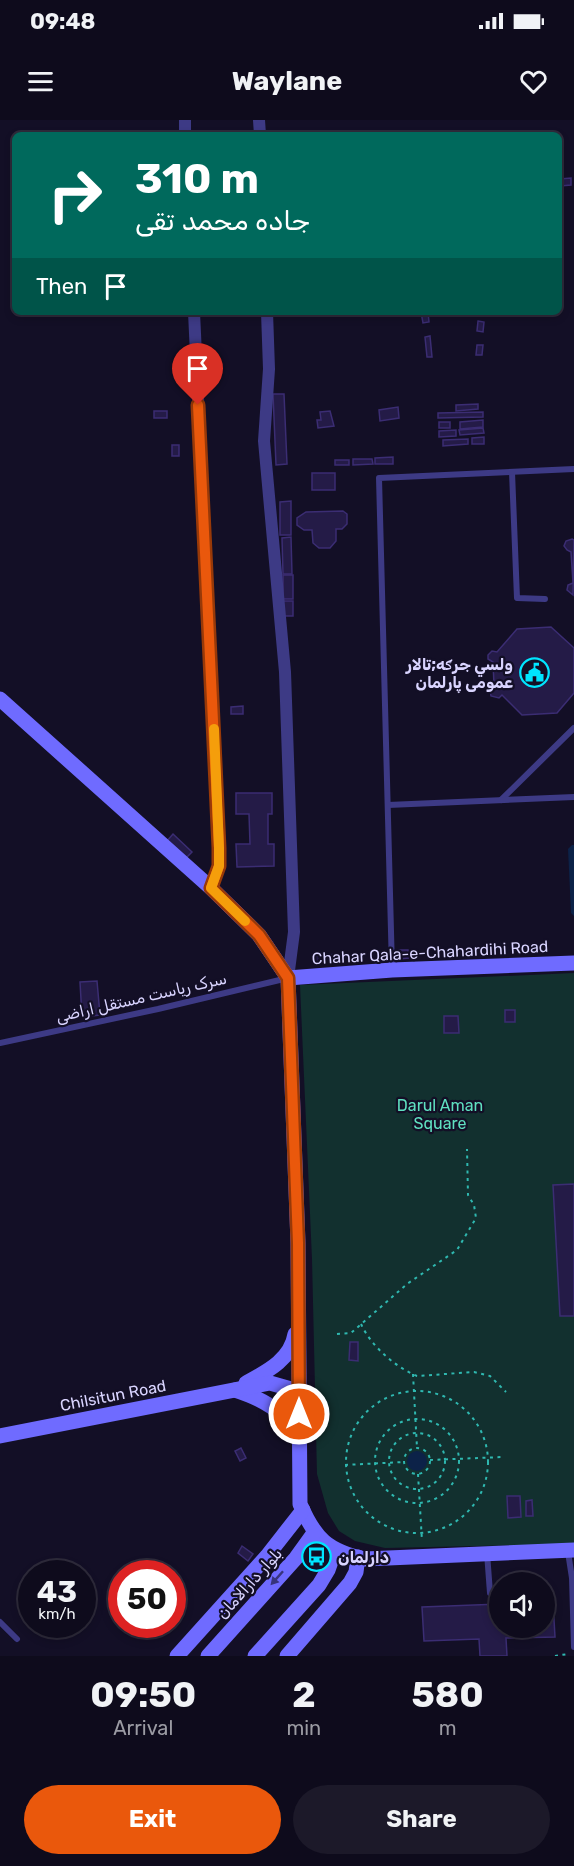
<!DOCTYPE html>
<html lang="en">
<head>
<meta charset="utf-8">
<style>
	body { margin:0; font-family:Rubik,"Noto Naskh Arabic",sans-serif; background:#1c1929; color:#f1f3f6; height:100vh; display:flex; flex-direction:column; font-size:22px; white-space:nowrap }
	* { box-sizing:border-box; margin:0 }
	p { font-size:20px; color:#9b9ba3 }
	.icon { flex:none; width:33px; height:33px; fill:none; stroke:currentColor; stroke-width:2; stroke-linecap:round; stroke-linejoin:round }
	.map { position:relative; height:1536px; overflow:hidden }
	.details { display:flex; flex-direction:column; background:#0e0b1c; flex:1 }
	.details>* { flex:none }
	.banner { position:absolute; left:12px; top:12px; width:550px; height:183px; border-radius:9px; box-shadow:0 3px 9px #0003,0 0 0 2px #2e2b3b; background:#00695c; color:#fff; overflow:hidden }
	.tools { position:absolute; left:489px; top:1452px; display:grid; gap:12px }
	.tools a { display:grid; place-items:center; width:66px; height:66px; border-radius:50%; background:#0e0b1c; box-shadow:0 3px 9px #0003,0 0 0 2px #2e2b3b; font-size:30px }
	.speed { position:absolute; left:18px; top:1440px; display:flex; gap:12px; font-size:30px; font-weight:700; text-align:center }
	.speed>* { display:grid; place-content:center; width:78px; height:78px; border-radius:50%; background:#0e0b1c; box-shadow:0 3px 9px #0003,0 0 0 2px #2e2b3b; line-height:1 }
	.speed small { font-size:15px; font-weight:400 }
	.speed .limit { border:9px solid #d22; background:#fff; color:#111 }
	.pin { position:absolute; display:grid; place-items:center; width:51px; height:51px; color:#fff; margin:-62px -26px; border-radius:50% 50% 50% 0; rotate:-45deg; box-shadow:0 0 6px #0007 }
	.pin .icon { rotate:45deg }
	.me { position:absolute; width:66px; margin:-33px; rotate:0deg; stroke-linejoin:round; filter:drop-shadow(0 0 4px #0008) }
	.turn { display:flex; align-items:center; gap:21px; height:126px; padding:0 24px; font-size:27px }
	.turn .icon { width:78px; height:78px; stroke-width:2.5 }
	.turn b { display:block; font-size:42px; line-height:51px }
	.then { display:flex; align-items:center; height:57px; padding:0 24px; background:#0003; gap:12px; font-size:22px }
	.eta { display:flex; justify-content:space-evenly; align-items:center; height:102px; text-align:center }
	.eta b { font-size:36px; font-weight:700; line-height:42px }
	.primary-button { display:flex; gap:12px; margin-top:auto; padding:12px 24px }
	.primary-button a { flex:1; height:69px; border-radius:36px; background:#ea580c; color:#fff; font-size:24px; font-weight:700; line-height:69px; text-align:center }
	.primary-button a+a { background:#1c1929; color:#f1f3f6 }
	.status { display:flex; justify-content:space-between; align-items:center; height:42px; padding:0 30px; background:#0e0b1c; direction:ltr }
	.status svg { height:16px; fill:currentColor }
	header { display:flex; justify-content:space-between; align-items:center; height:78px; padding:0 24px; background:#0e0b1c; font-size:27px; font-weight:700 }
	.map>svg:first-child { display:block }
	.green { fill:#12302f }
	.water { fill:#0c2248 }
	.building { fill:#241b47; stroke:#3b2d73; stroke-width:1.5 }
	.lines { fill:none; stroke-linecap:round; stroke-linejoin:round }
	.path { stroke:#2fb8b0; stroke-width:2; stroke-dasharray:3 4.5; stroke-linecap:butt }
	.lane { stroke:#3d3a85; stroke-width:6 }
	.street { stroke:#3d3a85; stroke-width:12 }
	.secondary { stroke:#6f6bff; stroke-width:15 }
	.oneway { fill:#38347d }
	.route-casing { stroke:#983908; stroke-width:15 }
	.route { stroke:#ea580c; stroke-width:10 }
	.slow { stroke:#f59e0b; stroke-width:10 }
	.labels { text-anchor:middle; stroke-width:4.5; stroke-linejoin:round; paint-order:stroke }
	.poi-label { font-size:16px; font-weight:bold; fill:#d9d4ff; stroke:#130f26; text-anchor:end }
	.street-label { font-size:16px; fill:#d9d4ff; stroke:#130f26 }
	.park-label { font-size:16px; fill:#5fe0c0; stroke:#130f26 }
</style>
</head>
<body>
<div class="status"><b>09:48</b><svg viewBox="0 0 49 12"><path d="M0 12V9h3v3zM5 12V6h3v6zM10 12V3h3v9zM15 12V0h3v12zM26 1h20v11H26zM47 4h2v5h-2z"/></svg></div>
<header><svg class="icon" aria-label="menu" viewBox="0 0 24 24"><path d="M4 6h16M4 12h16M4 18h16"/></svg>Waylane<svg class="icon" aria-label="heart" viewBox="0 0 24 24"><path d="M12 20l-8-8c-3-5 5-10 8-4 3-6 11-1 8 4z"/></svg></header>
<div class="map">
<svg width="574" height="1536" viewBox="0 0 574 1536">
	<rect width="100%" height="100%" fill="#130f26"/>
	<polygon class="green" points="574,853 574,1424 385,1428 355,1421 339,1411 328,1393 317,1354 312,1139 300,865"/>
	<g class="water">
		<polygon points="572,725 574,725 574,796 571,793 568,729"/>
		<circle cx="417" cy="1341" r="10"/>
	</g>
	<g class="building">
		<polygon points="571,58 571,65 560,66 560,59"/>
		<polygon points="421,192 428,192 429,202 423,203"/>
		<polygon points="478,201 484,202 483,212 477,211"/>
		<polygon points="430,216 432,237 427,237 425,217"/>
		<polygon points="477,225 483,225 482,235 476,235"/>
		<polygon points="273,274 284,274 287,344 276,345"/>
		<polygon points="478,284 478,289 456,291 456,285"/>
		<polygon points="398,287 399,298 380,301 379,290"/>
		<rect x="154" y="291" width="13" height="7"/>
		<polygon points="330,291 334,306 318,308 317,300 321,300 320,292"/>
		<polygon points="483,292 483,297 438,298 438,293"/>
		<polygon points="483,300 483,307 460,309 460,302"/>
		<rect x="439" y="302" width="11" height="6"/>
		<polygon points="483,308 484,313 460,315 459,310"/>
		<polygon points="456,310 456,316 439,317 439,311"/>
		<polygon points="484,317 484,324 472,324 472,318"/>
		<polygon points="468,319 468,324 443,326 443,320"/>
		<rect x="172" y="325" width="7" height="11"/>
		<polygon points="393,337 393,344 375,344 375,338"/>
		<polygon points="353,339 372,339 373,344 353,345"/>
		<rect x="335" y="340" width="14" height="5"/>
		<rect x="312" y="353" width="23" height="17"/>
		<polygon points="291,381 291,415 280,415 280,382"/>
		<polygon points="343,391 347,394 347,404 342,409 336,409 336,421 330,428 319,428 313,423 312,410 304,410 297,405 297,398 306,392"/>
		<polygon points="291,417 292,454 283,454 282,418"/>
		<polygon points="572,419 574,420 573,475 567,470 568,465 573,463 571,432 567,430 564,426 566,421"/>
		<rect x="283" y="455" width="10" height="24"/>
		<rect x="283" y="481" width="10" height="15"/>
		<polygon points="551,507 574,528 574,573 557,593 522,595 502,575 499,578 491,576 490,570 494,565 493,542 488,539 488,535 492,531 497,532 517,509"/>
		<polygon points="243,586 243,594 231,594 231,587"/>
		<polygon points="236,673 272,673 272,694 268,694 268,724 274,724 274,746 237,747 236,724 250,724 249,694 236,694"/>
		<polygon points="173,714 192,732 185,739 167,721"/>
		<polygon points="399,830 408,830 409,838 399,839"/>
		<polygon points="340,834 341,840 313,842 313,836"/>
		<polygon points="97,861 100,895 82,897 80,862"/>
		<rect x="505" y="890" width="10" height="12"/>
		<polygon points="444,896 458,896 459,913 444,913"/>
		<polygon points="574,1064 574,1196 560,1196 553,1065"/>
		<polygon points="350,1222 358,1222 358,1241 349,1240"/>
		<polygon points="241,1328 246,1338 240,1341 235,1331"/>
		<polygon points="507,1376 520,1376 521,1397 508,1398"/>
		<polygon points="532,1380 533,1396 526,1396 526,1381"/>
		<polygon points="242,1426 253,1434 248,1441 238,1433"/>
		<polygon points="553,1482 555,1517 506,1518 507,1536 480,1536 479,1519 424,1521 422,1487 500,1484 500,1508 544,1508 544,1483"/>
	</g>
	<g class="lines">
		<g class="path">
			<path d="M361 1204C371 1226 395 1247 417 1256L474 1252 490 1256 506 1272"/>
			<polyline points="337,1214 351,1213 407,1164 457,1130 476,1098 474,1085 468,1075 467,1029"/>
			<polyline points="413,1254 417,1328"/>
			<circle cx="417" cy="1342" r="71"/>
			<circle cx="417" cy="1341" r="42"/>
			<circle cx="417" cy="1341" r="28"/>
			<circle cx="417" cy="1341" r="13"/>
			<polyline points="430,1340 502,1337"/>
			<polyline points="345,1345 404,1342"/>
			<polyline points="418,1354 422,1421"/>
			<polyline points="555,1536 568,1534"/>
		</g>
		<g class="lane">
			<polyline points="512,352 517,478 545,479"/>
			<polyline points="501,680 574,608"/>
			<polyline points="388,685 574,677"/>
			<polyline points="392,849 379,358 574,349"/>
			<polyline points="0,923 158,889 288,858"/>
			<polyline points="568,1432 572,1458 574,1527"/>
			<polyline points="487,1433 490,1473"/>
			<polyline points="0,1502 17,1519"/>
		</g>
		<g class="street">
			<polyline points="185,0 185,15"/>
			<polyline points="259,0 260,15"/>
			<polyline points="194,192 219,728 219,746 211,768"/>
			<polyline points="267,192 269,249 264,321 285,552 294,812 288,858"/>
		</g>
		<g class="secondary">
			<path d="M0 579 211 768 259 815 288 858 298 1123 300 1384C315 1419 328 1431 365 1439L574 1430"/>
			<polyline points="288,858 392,850 574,843"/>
			<path d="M246 1263C266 1252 291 1240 295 1214"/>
			<path d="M235 1270C263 1279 285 1291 297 1318"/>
			<polyline points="0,1316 270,1263 298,1271"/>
			<polyline points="177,1536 267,1436 303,1390"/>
			<polyline points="208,1536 296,1438 314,1413"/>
			<polyline points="255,1536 319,1465 328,1450 335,1430"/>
			<polyline points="287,1536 350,1463 356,1452 358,1437"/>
		</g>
	</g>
	<defs><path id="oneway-solid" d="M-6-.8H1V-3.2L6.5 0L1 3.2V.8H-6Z" transform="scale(1.5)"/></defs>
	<use class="oneway" href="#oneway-solid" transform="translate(277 1458) rotate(132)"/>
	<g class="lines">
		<defs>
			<polyline id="route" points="198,285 219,728 219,746 211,768 259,815 288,858 298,1123 299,1294"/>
		</defs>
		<use href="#route" class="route-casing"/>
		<use href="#route" class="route"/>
		<polyline class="slow" points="214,609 219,728 219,746 211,768 245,801"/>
	</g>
	<defs>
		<symbol id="civic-ring" viewBox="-11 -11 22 22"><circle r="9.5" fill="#130f26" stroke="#00e5ff" stroke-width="1.5"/><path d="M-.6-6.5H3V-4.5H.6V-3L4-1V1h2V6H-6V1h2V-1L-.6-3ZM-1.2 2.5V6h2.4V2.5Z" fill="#00e5ff"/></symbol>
		<symbol id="bus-ring" viewBox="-11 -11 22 22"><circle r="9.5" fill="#130f26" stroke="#00e5ff" stroke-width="1.5"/><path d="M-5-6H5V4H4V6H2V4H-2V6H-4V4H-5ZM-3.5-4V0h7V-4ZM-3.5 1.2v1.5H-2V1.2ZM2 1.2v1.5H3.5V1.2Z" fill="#00e5ff"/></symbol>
	</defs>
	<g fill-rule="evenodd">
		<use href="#civic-ring" x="518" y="536" width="33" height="33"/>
		<use href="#bus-ring" x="300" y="1420" width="33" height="33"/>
	</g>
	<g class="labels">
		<g class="poi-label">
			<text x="513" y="550">ولسي جرګه;تالار<tspan x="513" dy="18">عمومی پارلمان</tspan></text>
			<text x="338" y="1443" text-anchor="start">دارلمان</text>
		</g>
		<g class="street-label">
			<text transform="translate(430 832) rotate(-3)" y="6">Chahar Qala-e-Chahardihi Road</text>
			<text transform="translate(141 877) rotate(-13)" y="6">سرک ریاست مستقل اراضی</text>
			<text transform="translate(113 1275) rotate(-11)" y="6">Chilsitun Road</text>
			<text transform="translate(249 1463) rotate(-48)" y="6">بلوار دارالامان</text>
		</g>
		<g class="park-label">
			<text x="440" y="991">Darul Aman<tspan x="440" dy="18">Square</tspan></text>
		</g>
	</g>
</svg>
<div class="tools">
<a><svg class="icon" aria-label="sound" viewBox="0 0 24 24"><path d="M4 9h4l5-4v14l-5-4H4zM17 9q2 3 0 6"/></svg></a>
</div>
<div class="speed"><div>43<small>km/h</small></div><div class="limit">50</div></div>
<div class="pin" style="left:198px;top:285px;background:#d93025"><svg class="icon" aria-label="arrive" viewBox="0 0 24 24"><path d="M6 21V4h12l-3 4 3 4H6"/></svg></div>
<svg class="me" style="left:299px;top:1294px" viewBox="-20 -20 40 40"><circle r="17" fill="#ea580c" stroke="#fff" stroke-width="3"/><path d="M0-11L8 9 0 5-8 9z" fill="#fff"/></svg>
<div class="banner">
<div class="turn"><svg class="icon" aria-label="right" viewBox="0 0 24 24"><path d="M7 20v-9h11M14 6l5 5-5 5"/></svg><div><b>310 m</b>جاده محمد تقی</div></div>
<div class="then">Then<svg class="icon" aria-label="arrive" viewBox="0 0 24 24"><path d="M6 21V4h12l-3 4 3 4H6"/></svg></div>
</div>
</div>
<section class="details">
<div class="eta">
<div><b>09:50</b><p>Arrival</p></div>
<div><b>2</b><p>min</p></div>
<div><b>580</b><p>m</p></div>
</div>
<div class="primary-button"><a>Exit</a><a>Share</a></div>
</section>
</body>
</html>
